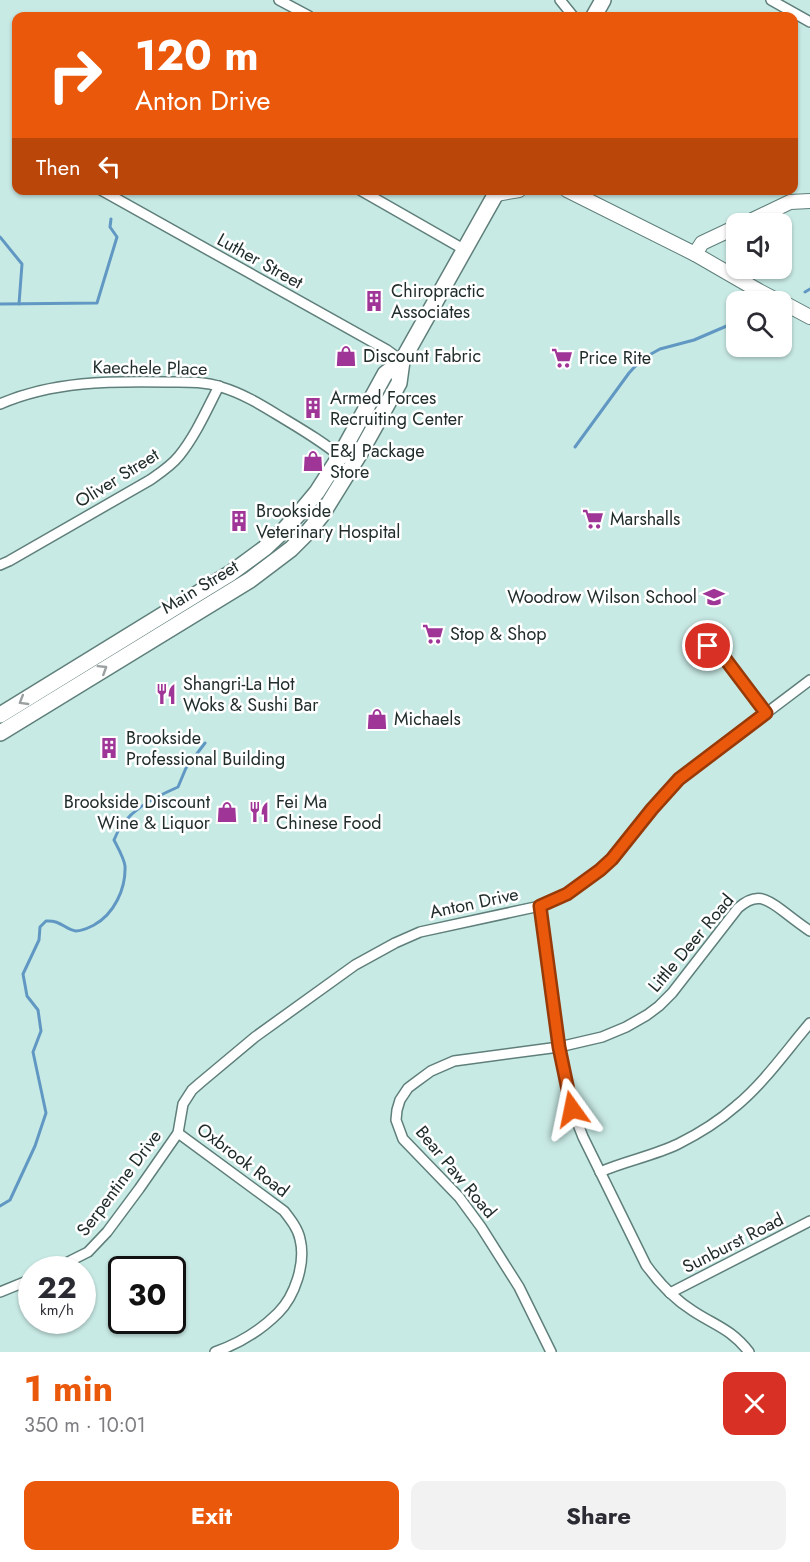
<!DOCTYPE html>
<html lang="en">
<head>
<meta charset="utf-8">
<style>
	body { margin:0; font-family:Jost,sans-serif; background:#f2f2f3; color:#2b2b33; height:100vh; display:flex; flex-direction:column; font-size:22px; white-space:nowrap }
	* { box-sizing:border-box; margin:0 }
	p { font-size:20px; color:#7c7c81 }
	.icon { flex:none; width:33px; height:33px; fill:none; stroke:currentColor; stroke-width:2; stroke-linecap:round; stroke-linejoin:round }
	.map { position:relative; height:1352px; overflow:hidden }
	.panel { display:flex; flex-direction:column; background:#fff; flex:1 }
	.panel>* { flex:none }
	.hud { position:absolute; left:12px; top:12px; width:786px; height:183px; border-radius:12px; box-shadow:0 2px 4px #0004; background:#ea580c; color:#fff; overflow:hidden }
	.controls { position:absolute; left:726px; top:213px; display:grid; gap:12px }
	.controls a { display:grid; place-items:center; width:66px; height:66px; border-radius:12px; background:#fff; box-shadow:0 2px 4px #0004; font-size:30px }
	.speed { position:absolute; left:18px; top:1256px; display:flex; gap:12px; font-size:30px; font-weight:700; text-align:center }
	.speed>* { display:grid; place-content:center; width:78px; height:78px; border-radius:50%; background:#fff; box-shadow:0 2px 4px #0004; line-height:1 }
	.speed small { font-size:15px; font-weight:400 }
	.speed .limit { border:3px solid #111; border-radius:9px; background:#fff; color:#111 }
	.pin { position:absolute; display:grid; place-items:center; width:51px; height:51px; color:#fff; margin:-26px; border:3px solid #fff; border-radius:50%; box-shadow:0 2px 6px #0007 }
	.me { position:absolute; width:66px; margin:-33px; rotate:348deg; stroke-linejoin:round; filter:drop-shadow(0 0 4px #0008) }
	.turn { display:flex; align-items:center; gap:21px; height:126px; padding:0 24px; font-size:27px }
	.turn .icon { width:78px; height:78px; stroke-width:2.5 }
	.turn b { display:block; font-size:42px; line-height:51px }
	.then { display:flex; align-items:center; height:57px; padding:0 24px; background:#0003; gap:12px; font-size:22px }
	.round { display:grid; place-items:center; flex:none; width:63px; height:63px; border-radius:12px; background:#f2f2f3 }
	.overview { display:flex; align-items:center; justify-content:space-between; height:102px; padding:0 24px }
	h1 { font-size:36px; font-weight:700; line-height:45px; color:#ea580c }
	.cta { display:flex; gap:12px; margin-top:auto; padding:12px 24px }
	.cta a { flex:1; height:69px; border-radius:12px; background:#ea580c; color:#fff; font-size:24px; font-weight:700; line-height:69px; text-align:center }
	.cta a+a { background:#f2f2f3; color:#2b2b33 }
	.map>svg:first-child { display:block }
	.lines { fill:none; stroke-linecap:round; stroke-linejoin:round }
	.stream { stroke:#6198c3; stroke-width:3 }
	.street-casing { stroke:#5f7f7a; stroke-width:12 }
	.secondary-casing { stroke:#5f7f7a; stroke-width:16 }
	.primary-casing { stroke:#5f7f7a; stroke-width:18 }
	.street { stroke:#fff; stroke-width:9 }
	.secondary { stroke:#fff; stroke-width:14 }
	.primary { stroke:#fff; stroke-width:15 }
	.oneway { stroke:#9ba0a0 }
	.route-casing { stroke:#983908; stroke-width:15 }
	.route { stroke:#ea580c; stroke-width:10 }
	.labels { text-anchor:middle; stroke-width:5; stroke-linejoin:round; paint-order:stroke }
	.street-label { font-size:18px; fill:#202d2b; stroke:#fff }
	.poi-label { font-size:18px; fill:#202d2b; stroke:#fff; text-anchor:start }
</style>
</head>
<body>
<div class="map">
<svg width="810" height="1352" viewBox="0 0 810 1352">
	<rect width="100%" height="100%" fill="#c8eae5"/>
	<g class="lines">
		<g class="stream">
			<polyline points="0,237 22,264 19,304"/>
			<polyline points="805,292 810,289"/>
			<polyline points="0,304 97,303 117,237 110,227 111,219"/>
			<polyline points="575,447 629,373 642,359 660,349 694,340 736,322"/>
			<path d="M0 1206 10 1200 35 1146 46 1113 33 1052 41 1031 38 1010 27 996 23 974 39 940 40 927 46 921C61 920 64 929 76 931 83 931 88 928 94 925 114 914 126 889 125 866 124 858 118 848 114 840 124 812 153 798 178 787L186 768 205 743"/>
		</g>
		<defs>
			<g id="street">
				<polyline points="279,0 309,16"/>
				<polyline points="560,0 573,16"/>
				<polyline points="771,0 810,22"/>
				<polyline points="101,190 387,350 402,361"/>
				<polyline points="360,190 465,250"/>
				<path d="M0 404C53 381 110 381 167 382 185 382 204 381 221 387 245 394 266 408 286 420 306 432 326 444 343 459"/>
				<path d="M0 565 9 561 150 480C160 473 171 466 179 456 196 435 207 409 219 386"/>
				<polyline points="697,640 720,653 766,713"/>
				<path d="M540 906 559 1047 572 1109 583 1137 646 1265C659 1283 674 1299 693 1311 716 1326 731 1329 749 1352"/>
				<path d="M178 1133 284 1211C291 1220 298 1229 300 1239 306 1263 295 1296 278 1313 261 1330 238 1344 215 1352"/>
				<path d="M600 1172C625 1161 653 1156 678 1144 698 1134 719 1121 736 1106 764 1083 786 1051 810 1023"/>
				<polyline points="54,1269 88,1252 107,1232 139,1189 178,1133 183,1104 192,1090 200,1083 255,1037 355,965 395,943 420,932 540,906 567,894 585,882 612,859 652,809 679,779 810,680"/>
				<polyline points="0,1292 32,1279"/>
				<polyline points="670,1293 810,1221"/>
				<path d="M551 1352 519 1287 481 1227 459 1197 403 1139 396 1120 397 1110 400 1100 408 1088 416 1082 431 1071 454 1061 559 1047 602 1037 626 1027 647 1015 659 1006 672 993 738 908C756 892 766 898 783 911 792 918 801 925 810 931"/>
			</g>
			<g id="secondary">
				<polyline points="567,190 695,254 759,291 780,302"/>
				<polyline points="496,194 519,190"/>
				<polyline points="744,224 790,202 810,201"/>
				<polyline points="695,254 702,243 736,227"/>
				<polyline points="782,302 810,317"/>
			</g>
			<g id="primary">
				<polyline points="594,16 603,0"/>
				<polyline points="0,715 231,573 265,548 283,531 302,510 317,492 340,456 385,374 402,361"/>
				<polyline points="0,733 250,580 291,549 307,533 321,516 360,453 399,383 402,361 498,190"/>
			</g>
		</defs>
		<use href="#street" class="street-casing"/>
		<use href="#secondary" class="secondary-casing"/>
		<use href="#primary" class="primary-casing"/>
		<use href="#street" class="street"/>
		<use href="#secondary" class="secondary"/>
		<use href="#primary" class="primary"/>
	</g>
	<defs><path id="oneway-chevron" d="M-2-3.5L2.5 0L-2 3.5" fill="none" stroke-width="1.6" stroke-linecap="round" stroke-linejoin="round" transform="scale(1.5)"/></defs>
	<g class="oneway">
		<use href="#oneway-chevron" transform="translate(103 669) rotate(-32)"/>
		<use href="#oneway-chevron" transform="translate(23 701) rotate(149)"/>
	</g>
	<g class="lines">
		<defs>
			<polyline id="route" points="572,1109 559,1047 540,906 567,894 600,870 612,859 652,809 679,779 766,713 720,652 708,646"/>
		</defs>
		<use href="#route" class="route-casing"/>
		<use href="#route" class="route"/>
	</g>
	<defs>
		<symbol id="building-bare" viewBox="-9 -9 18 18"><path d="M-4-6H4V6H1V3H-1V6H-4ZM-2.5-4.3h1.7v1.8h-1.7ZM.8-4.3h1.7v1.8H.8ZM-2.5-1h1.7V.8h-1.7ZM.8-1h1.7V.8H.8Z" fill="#9f3597" stroke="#fff" stroke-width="2.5" paint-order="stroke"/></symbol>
		<symbol id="shop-bare" viewBox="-9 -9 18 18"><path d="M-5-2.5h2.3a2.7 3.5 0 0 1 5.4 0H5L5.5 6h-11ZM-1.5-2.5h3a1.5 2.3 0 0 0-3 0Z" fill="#9f3597" stroke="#fff" stroke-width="2.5" paint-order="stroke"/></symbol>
		<symbol id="supermarket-bare" viewBox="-9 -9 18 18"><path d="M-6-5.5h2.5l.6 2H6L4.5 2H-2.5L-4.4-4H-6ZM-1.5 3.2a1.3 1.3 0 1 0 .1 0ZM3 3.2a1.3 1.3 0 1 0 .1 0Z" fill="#9f3597" stroke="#fff" stroke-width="2.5" paint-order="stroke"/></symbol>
		<symbol id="school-bare" viewBox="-9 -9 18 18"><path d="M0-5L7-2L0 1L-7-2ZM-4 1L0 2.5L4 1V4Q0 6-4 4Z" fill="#9f3597" stroke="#fff" stroke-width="2.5" paint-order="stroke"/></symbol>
		<symbol id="restaurant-bare" viewBox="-9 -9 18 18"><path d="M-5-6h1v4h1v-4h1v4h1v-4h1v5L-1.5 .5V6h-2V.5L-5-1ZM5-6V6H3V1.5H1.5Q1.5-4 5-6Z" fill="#9f3597" stroke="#fff" stroke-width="2.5" paint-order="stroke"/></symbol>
	</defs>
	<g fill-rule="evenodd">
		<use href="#building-bare" x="359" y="286" width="30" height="30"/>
		<use href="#shop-bare" x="331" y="341" width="30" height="30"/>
		<use href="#supermarket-bare" x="547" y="343" width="30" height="30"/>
		<use href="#building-bare" x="298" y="393" width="30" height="30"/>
		<use href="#shop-bare" x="298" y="446" width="30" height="30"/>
		<use href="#supermarket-bare" x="578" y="504" width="30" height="30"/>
		<use href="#building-bare" x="224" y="506" width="30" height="30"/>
		<use href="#school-bare" x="699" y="582" width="30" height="30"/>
		<use href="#supermarket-bare" x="418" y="619" width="30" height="30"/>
		<use href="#restaurant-bare" x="151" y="679" width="30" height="30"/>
		<use href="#shop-bare" x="362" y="704" width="30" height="30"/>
		<use href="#building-bare" x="94" y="733" width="30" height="30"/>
		<use href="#shop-bare" x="212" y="797" width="30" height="30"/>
		<use href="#restaurant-bare" x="244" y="797" width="30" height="30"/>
	</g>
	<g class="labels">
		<g class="street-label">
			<text transform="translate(260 261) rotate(29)" y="6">Luther Street</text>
			<text transform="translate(150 368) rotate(1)" y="6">Kaechele Place</text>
			<text transform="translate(117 478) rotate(-32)" y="6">Oliver Street</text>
			<text transform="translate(200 587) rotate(-31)" y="6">Main Street</text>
			<text transform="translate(474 903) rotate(-12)" y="6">Anton Drive</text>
			<text transform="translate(691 943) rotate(-50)" y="6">Little Deer Road</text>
			<text transform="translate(243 1160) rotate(37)" y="6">Oxbrook Road</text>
			<text transform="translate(456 1172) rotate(50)" y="6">Bear Paw Road</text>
			<text transform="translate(119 1183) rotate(-53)" y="6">Serpentine Drive</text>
			<text transform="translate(733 1243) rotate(-27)" y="6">Sunburst Road</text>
		</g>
		<g class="poi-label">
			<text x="391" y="297">Chiropractic<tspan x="391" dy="21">Associates</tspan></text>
			<text x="363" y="362">Discount Fabric</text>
			<text x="579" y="364">Price Rite</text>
			<text x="330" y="404">Armed Forces<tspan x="330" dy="21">Recruiting Center</tspan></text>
			<text x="330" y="457">E&amp;J Package<tspan x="330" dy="21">Store</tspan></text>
			<text x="256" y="517">Brookside<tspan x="256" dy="21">Veterinary Hospital</tspan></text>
			<text x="610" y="525">Marshalls</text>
			<text x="697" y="603" text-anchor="end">Woodrow Wilson School</text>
			<text x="450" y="640">Stop &amp; Shop</text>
			<text x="183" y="690">Shangri-La Hot<tspan x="183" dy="21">Woks &amp; Sushi Bar</tspan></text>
			<text x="394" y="725">Michaels</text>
			<text x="126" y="744">Brookside<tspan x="126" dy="21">Professional Building</tspan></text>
			<text x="210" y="808" text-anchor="end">Brookside Discount<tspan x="210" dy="21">Wine &amp; Liquor</tspan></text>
			<text x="276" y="808">Fei Ma<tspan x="276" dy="21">Chinese Food</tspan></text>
		</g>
	</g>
</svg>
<div class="controls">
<a><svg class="icon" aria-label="sound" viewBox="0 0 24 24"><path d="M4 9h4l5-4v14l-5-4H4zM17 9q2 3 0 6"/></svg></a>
<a><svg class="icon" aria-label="search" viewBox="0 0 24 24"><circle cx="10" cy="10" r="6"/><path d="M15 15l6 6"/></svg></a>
</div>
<div class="speed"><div>22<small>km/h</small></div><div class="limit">30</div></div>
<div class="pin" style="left:708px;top:646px;background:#d93025"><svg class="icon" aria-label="arrive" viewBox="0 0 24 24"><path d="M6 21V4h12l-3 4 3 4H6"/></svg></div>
<svg class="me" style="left:572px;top:1109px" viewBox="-20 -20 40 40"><path d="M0-17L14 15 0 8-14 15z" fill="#ea580c" stroke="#fff" stroke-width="4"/></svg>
<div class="hud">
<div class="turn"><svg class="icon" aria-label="right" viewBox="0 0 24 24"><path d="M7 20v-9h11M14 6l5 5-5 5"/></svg><div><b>120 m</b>Anton Drive</div></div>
<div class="then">Then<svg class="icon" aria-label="left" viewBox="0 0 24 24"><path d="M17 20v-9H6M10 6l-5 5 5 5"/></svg></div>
</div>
</div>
<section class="panel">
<div class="overview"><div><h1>1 min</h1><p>350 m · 10:01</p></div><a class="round" style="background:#d93025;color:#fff"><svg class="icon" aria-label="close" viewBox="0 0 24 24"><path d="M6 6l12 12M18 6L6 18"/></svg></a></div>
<div class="cta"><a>Exit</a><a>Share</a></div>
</section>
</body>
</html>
